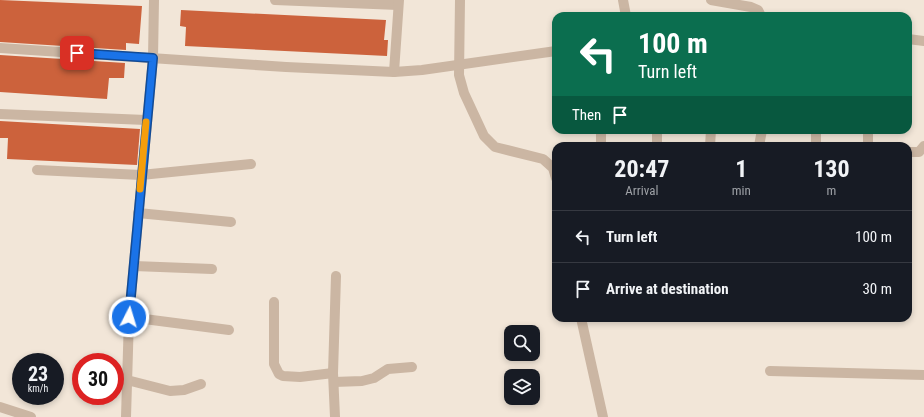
<!DOCTYPE html>
<html lang="en">
<head>
<meta charset="utf-8">
<style>
	body { margin:0; font-family:"Roboto Condensed",sans-serif; background:#20242c; color:#f1f3f6; height:100vh; display:flex; flex-direction:column; font-size:15px; white-space:nowrap }
	* { box-sizing:border-box; margin:0 }
	p { font-size:13px; color:#9ea1a6 }
	.icon { flex:none; width:22px; height:22px; fill:none; stroke:currentColor; stroke-width:2; stroke-linecap:round; stroke-linejoin:round }
	.map { position:relative; flex:1; overflow:hidden }
	.sheet { position:absolute; left:552px; top:142px; width:360px; height:180px; display:flex; flex-direction:column; background:#171b24; border-radius:12px; box-shadow:0 2px 6px #0003 }
	.sheet>* { flex:none }
	.hud { position:absolute; left:552px; top:12px; width:360px; height:122px; border-radius:12px; box-shadow:0 2px 6px #0003; background:#0b6e4f; color:#fff; overflow:hidden }
	.tools { position:absolute; left:504px; top:325px; display:grid; gap:8px }
	.tools a { display:grid; place-items:center; width:36px; height:36px; border-radius:8px; background:#171b24; box-shadow:0 2px 6px #0003; font-size:20px }
	.speed { position:absolute; left:12px; top:353px; display:flex; gap:8px; font-size:20px; font-weight:700; text-align:center }
	.speed>* { display:grid; place-content:center; width:52px; height:52px; border-radius:50%; background:#171b24; box-shadow:0 2px 6px #0003; line-height:1 }
	.speed small { font-size:10px; font-weight:400 }
	.speed .limit { border:6px solid #d22; background:#fff; color:#111 }
	.pin { position:absolute; display:grid; place-items:center; width:34px; height:34px; color:#fff; margin:-17px; border-radius:8px; box-shadow:0 2px 6px #0006 }
	.me { position:absolute; width:44px; margin:-22px; rotate:5deg; stroke-linejoin:round; filter:drop-shadow(0 0 3px #0008) }
	.turn { display:flex; align-items:center; gap:14px; height:84px; padding:0 20px; font-size:18px }
	.turn .icon { width:52px; height:52px; stroke-width:2.5 }
	.turn b { display:block; font-size:28px; line-height:34px }
	.then { display:flex; align-items:center; height:38px; padding:0 20px; background:#0003; gap:8px; font-size:15px }
	.eta { display:flex; justify-content:space-evenly; align-items:center; height:68px; text-align:center }
	.eta b { font-size:24px; font-weight:700; line-height:28px }
	ul { padding:0; list-style:none }
	li { display:flex; align-items:center; gap:12px; height:52px; padding:0 20px; border-top:1px solid #363941 }
	li div { flex:1 }
	li b { display:block; font-size:15px }
	li em { font-style:normal }
	.map>svg:first-child { display:block }
	.building { fill:#cc623c }
	.lines { fill:none; stroke-linecap:round; stroke-linejoin:round }
	.minor { stroke:#cbb6a3; stroke-width:10 }
	.route-casing { stroke:#114b97; stroke-width:10 }
	.route { stroke:#1a73e8; stroke-width:7 }
	.slow { stroke:#f59e0b; stroke-width:7 }
</style>
</head>
<body>
<div class="map">
<svg width="924" height="417" viewBox="0 0 924 417">
	<rect width="100%" height="100%" fill="#f2e6d8"/>
	<g class="building">
		<polygon points="0,0 142,6 139,44 126,43 126,50 0,42"/>
		<polygon points="181,10 386,20 384,40 388,40 387,56 185,46 186,27 180,26"/>
		<polygon points="0,55 125,63 124,78 109,78 107,99 0,92"/>
		<polygon points="0,121 140,129 137,165 7,159 8,138 0,138"/>
	</g>
	<g class="lines">
		<g class="minor">
			<polyline points="275,0 398,5"/>
			<polyline points="460,0 459,75 464,93 484,136 495,147 543,159 553,168 556,178"/>
			<polyline points="623,0 626,16"/>
			<polyline points="711,0 751,7 758,10 761,16"/>
			<polyline points="908,39 924,41"/>
			<polyline points="0,48 286,67 394,72 422,70 556,51"/>
			<polyline points="394,72 399,0"/>
			<polyline points="0,114 146,120"/>
			<polyline points="657,130 657,146"/>
			<polyline points="868,130 868,146"/>
			<polyline points="601,146 601,130"/>
			<polyline points="710,146 711,130"/>
			<polyline points="759,146 762,130"/>
			<polyline points="816,146 816,130"/>
			<polyline points="908,152 919,152 924,146"/>
			<polyline points="37,170 141,175 251,164"/>
			<polyline points="138,213 231,222"/>
			<polyline points="134,266 212,269"/>
			<polyline points="274,302 274,364 279,374 283,376 300,377 333,373"/>
			<polyline points="129,317 229,330"/>
			<polyline points="581,318 603,417"/>
			<polyline points="770,371 924,375"/>
			<polyline points="127,380 170,391 184,390 201,384"/>
			<polyline points="334,382 362,381 374,378 388,369 412,367"/>
			<polyline points="0,407 31,417"/>
			<polyline points="126,417 129,317 153,58 154,0"/>
			<polyline points="335,417 333,373 336,276"/>
		</g>
	</g>
	<g class="lines">
		<defs>
			<polyline id="route" points="77,53 153,58 129,317"/>
		</defs>
		<use href="#route" class="route-casing"/>
		<use href="#route" class="route"/>
		<polyline class="slow" points="140,189 146,122"/>
	</g>
</svg>
<div class="tools">
<a><svg class="icon" aria-label="search" viewBox="0 0 24 24"><circle cx="10" cy="10" r="6"/><path d="M15 15l6 6"/></svg></a>
<a><svg class="icon" aria-label="layers" viewBox="0 0 24 24"><path d="M12 4l9 5-9 5-9-5zM3 14l9 5 9-5"/></svg></a>
</div>
<div class="speed"><div>23<small>km/h</small></div><div class="limit">30</div></div>
<div class="pin" style="left:77px;top:53px;background:#d93025"><svg class="icon" aria-label="arrive" viewBox="0 0 24 24"><path d="M6 21V4h12l-3 4 3 4H6"/></svg></div>
<svg class="me" style="left:129px;top:317px" viewBox="-20 -20 40 40"><circle r="17" fill="#1a73e8" stroke="#fff" stroke-width="3"/><path d="M0-11L8 9 0 5-8 9z" fill="#fff"/></svg>
<div class="hud">
<div class="turn"><svg class="icon" aria-label="left" viewBox="0 0 24 24"><path d="M17 20v-9H6M10 6l-5 5 5 5"/></svg><div><b>100 m</b>Turn left</div></div>
<div class="then">Then<svg class="icon" aria-label="arrive" viewBox="0 0 24 24"><path d="M6 21V4h12l-3 4 3 4H6"/></svg></div>
</div>
<section class="sheet">
<div class="eta">
<div><b>20:47</b><p>Arrival</p></div>
<div><b>1</b><p>min</p></div>
<div><b>130</b><p>m</p></div>
</div>
<ul>
<li><svg class="icon" aria-label="left" viewBox="0 0 24 24"><path d="M17 20v-9H6M10 6l-5 5 5 5"/></svg><div><b>Turn left</b></div><em>100 m</em></li>
<li><svg class="icon" aria-label="arrive" viewBox="0 0 24 24"><path d="M6 21V4h12l-3 4 3 4H6"/></svg><div><b>Arrive at destination</b></div><em>30 m</em></li>
</ul>
</section>
</div>
</body>
</html>
